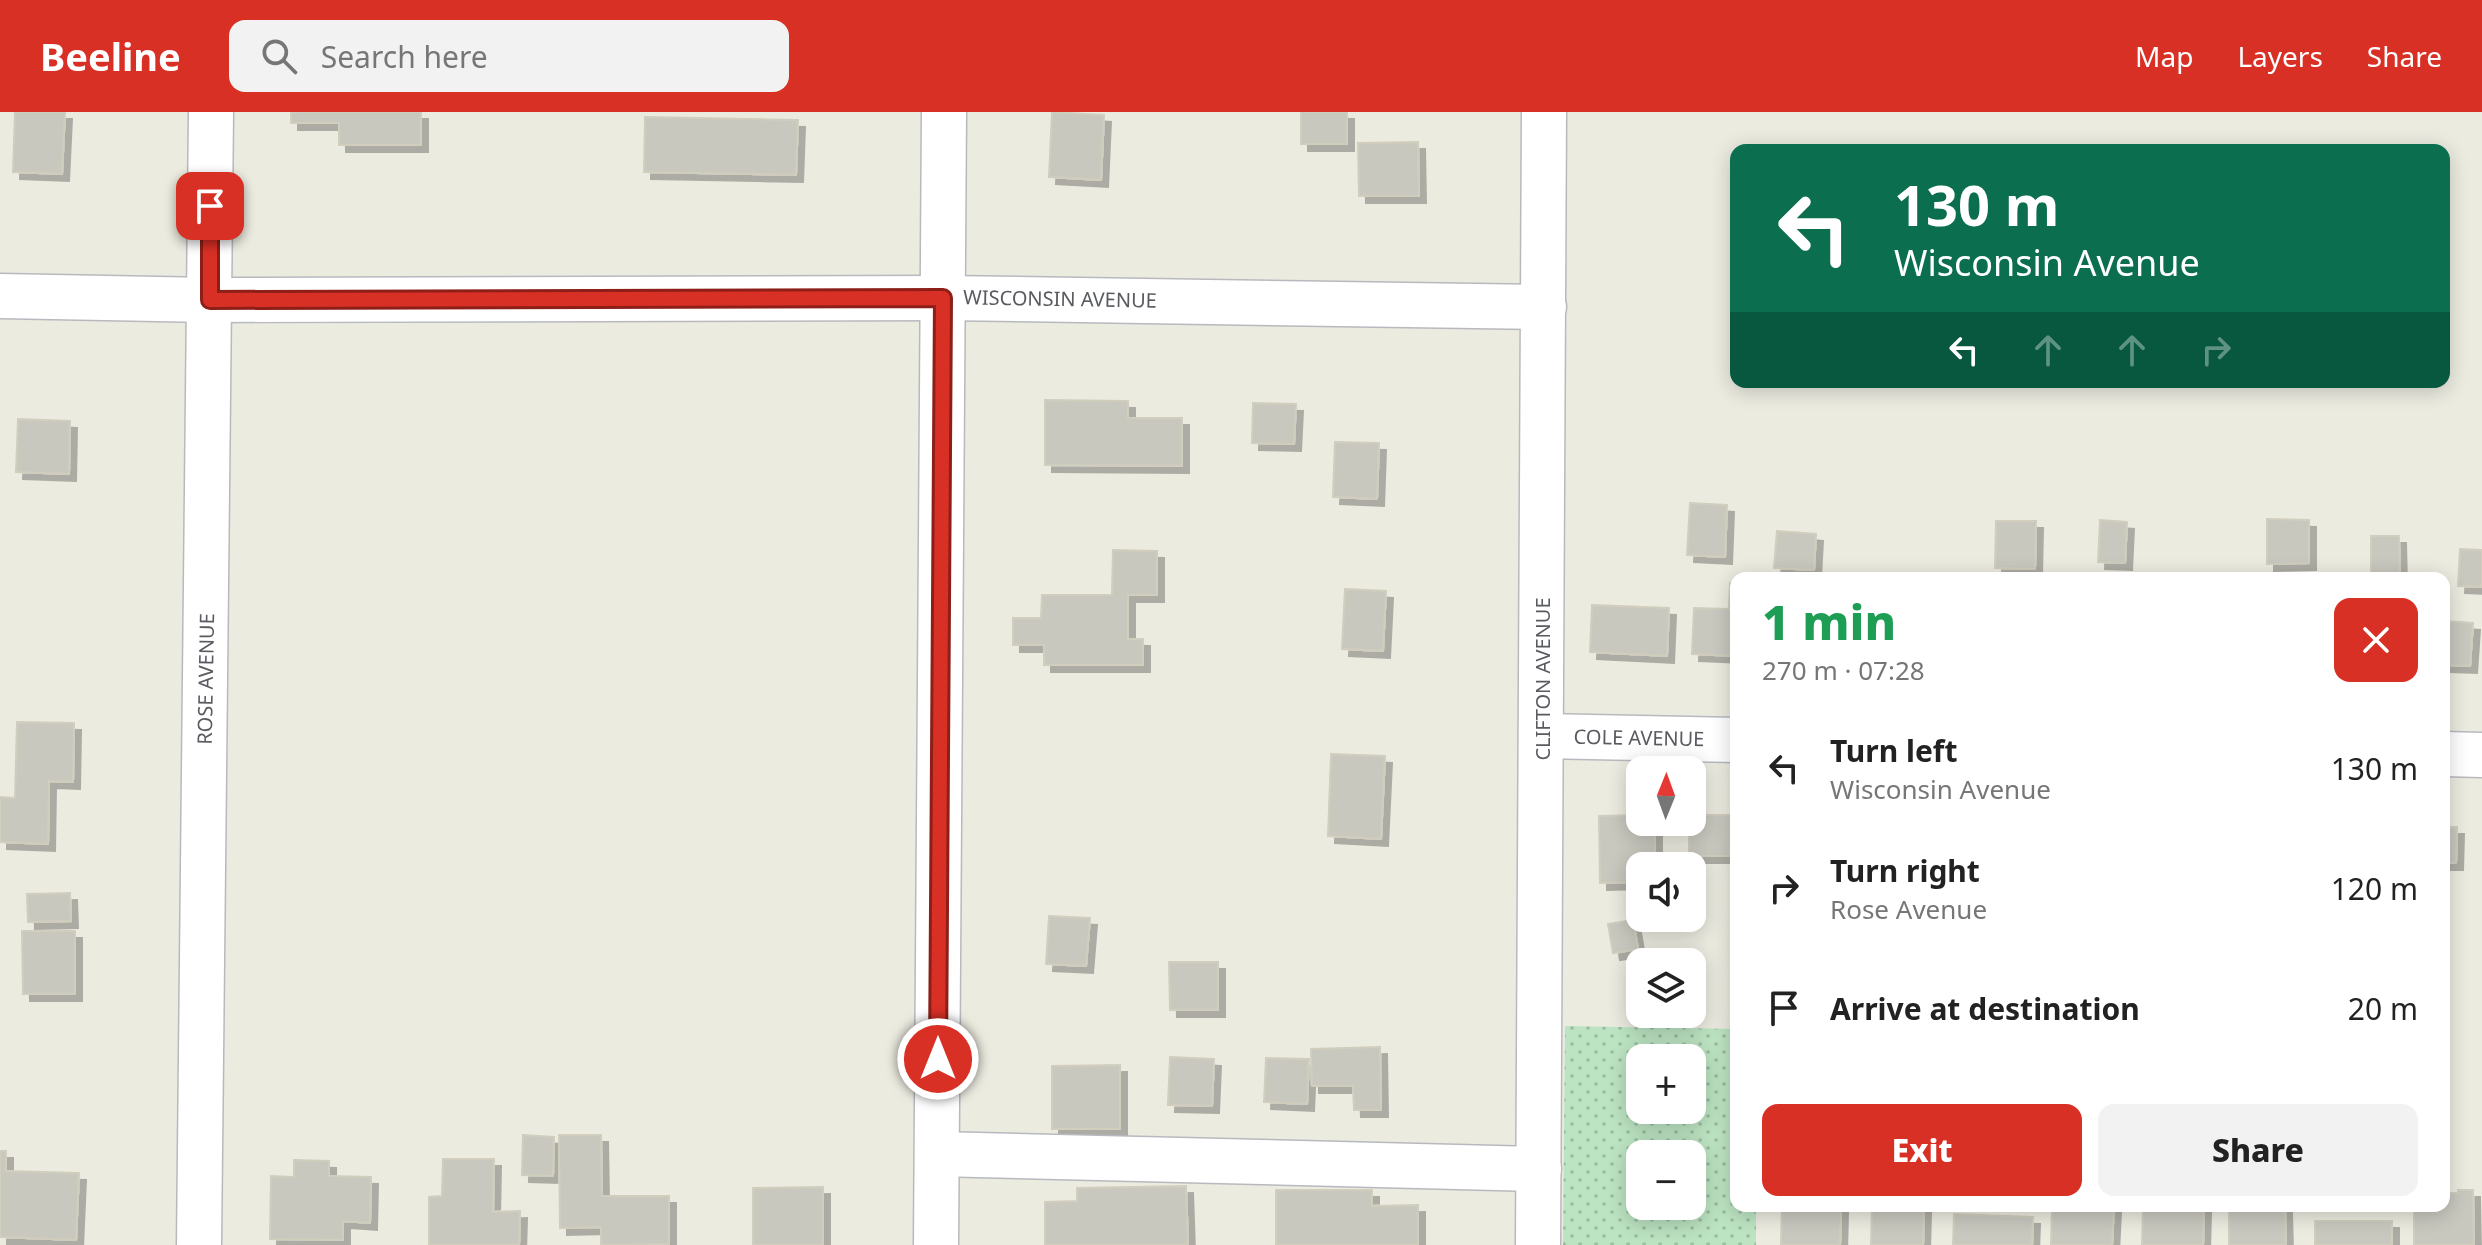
<!DOCTYPE html>
<html lang="en">
<head>
<meta charset="utf-8">
<style>
	body { margin:0; font-family:"Noto Sans",sans-serif; background:#f2f2f2; color:#222; height:100vh; display:flex; flex-direction:column; font-size:30px; white-space:nowrap }
	* { box-sizing:border-box; margin:0 }
	p { font-size:26px; color:#767676 }
	.icon { flex:none; width:44px; height:44px; fill:none; stroke:currentColor; stroke-width:2; stroke-linecap:round; stroke-linejoin:round }
	.map { position:relative; flex:1; overflow:hidden }
	.drawer { position:absolute; left:1730px; top:460px; width:720px; height:640px; display:flex; flex-direction:column; background:#fff; border-radius:16px; box-shadow:0 4px 20px #0003 }
	.drawer>* { flex:none }
	.top-card { position:absolute; left:1730px; top:32px; width:720px; height:244px; border-radius:16px; box-shadow:0 4px 20px #0003; background:#0b6e4f; color:#fff; overflow:hidden }
	.needle { width:52px; rotate:1deg }
	.fabs { position:absolute; left:1626px; top:644px; display:grid; gap:16px }
	.fabs a { display:grid; place-items:center; width:80px; height:80px; border-radius:16px; background:#fff; box-shadow:0 4px 20px #0003; font-size:40px }
	.pin { position:absolute; display:grid; place-items:center; width:68px; height:68px; color:#fff; margin:-34px; border-radius:16px; box-shadow:0 4px 12px #0006 }
	.me { position:absolute; width:88px; margin:-44px; rotate:0deg; stroke-linejoin:round; filter:drop-shadow(0 0 6px #0008) }
	.turn { display:flex; align-items:center; gap:28px; height:168px; padding:0 32px; font-size:36px }
	.turn .icon { width:104px; height:104px; stroke-width:2.5 }
	.turn b { display:block; font-size:56px; line-height:68px }
	.lanes { display:flex; align-items:center; height:76px; padding:0 32px; background:#0003; justify-content:center; gap:40px; direction:ltr }
	.lanes .off { opacity:.35 }
	.round { display:grid; place-items:center; flex:none; width:84px; height:84px; border-radius:16px; background:#f2f2f2 }
	.headline { display:flex; align-items:center; justify-content:space-between; height:136px; padding:0 32px }
	h1 { font-size:48px; font-weight:800; line-height:60px; color:#1e9e55 }
	.action { display:flex; gap:16px; margin-top:auto; padding:16px 32px }
	.action a { flex:1; height:92px; border-radius:16px; background:#d93025; color:#fff; font-size:32px; font-weight:800; line-height:92px; text-align:center }
	.action a+a { background:#f2f2f2; color:#222 }
	ul { padding:0; list-style:none }
	li { display:flex; align-items:center; gap:24px; height:120px; padding:0 32px }
	li div { flex:1 }
	li b { display:block; font-size:30px }
	li em { font-style:normal }
	header { display:flex; align-items:center; gap:48px; box-sizing:border-box; height:112px; padding:0 40px; background:#d93025; color:#fff }
	header strong { font-size:38px }
	nav { display:flex; gap:44px; margin-inline-start:auto; font-size:28px }
	.search { width:560px; height:72px; background:#f2f2f2; display:flex; align-items:center; gap:20px; box-sizing:border-box; padding:0 28px; border-radius:16px; color:#767676; font-size:30px }
	.map>svg:first-child { display:block }
	.grass { fill:url(#grass-dots); fill-rule:evenodd }
	.building { fill:#c9c8bf; stroke:#d1cebe; stroke-width:2; filter:url(#shadow) }
	.lines { fill:none; stroke-linecap:round; stroke-linejoin:round }
	.minor-casing { stroke:#b8b9bf; stroke-width:47 }
	.minor { stroke:#fff; stroke-width:44 }
	.route-casing { stroke:#8d1f18; stroke-width:20 }
	.route { stroke:#d93025; stroke-width:14 }
	.labels { text-anchor:middle; stroke-width:6; stroke-linejoin:round; paint-order:stroke }
	.street-label { font-size:20px; fill:#595b61; stroke:#fff }
</style>
</head>
<body>
<header>
<strong>Beeline</strong>
<div class="search"><svg class="icon" aria-label="search" viewBox="0 0 24 24"><circle cx="10" cy="10" r="6"/><path d="M15 15l6 6"/></svg>Search here</div>
<nav><a>Map</a><a>Layers</a><a>Share</a></nav>
</header>
<div class="map">
<svg width="2482" height="1133" viewBox="0 0 2482 1133">
	<defs>
		<pattern id="grass-dots" width="8" height="8" patternUnits="userSpaceOnUse" patternTransform="scale(2)"><rect width="8" height="8" fill="#bce4c2"/><path d="M2 2h.1M6 6h.1" fill="none" stroke="#9cbca1" stroke-width="1.8" stroke-linecap="round"/></pattern>
		<filter id="shadow"><feDropShadow dx="7" dy="7" stdDeviation="0" flood-color="#0004"/></filter>
	</defs>
	<rect width="100%" height="100%" fill="#ecebe0"/>
	<path class="grass" d="M1565 914 1736 917V1094H1756V1133H1563ZM1640 946H1692V998H1640ZM1640 1042H1692V1094H1640Z"/>
	<g class="building">
		<polygon points="15,0 65,0 62,62 13,60"/>
		<polygon points="291,0 421,0 421,33 339,33 339,11 291,11"/>
		<polygon points="1052,0 1104,3 1101,68 1049,65"/>
		<rect x="1301" y="0" width="46" height="32"/>
		<polygon points="645,5 798,8 796,63 644,60"/>
		<polygon points="1418,30 1419,84 1359,84 1358,31"/>
		<polygon points="1045,288 1128,289 1128,306 1182,306 1182,354 1045,353"/>
		<polygon points="1253,291 1296,292 1294,332 1252,331"/>
		<polygon points="18,307 70,309 69,362 16,360"/>
		<polygon points="1335,330 1379,331 1377,387 1333,385"/>
		<polygon points="1690,391 1727,393 1725,445 1687,443"/>
		<polygon points="2267,407 2309,408 2309,451 2267,452"/>
		<polygon points="2100,408 2127,410 2125,451 2098,450"/>
		<polygon points="1996,409 2036,409 2035,457 1995,456"/>
		<polygon points="1777,419 1816,422 1814,458 1774,456"/>
		<polygon points="2371,424 2399,424 2400,466 2371,466"/>
		<polygon points="2460,437 2482,438 2482,475 2458,474"/>
		<polygon points="1113,438 1157,439 1157,483 1128,483 1128,527 1143,527 1143,553 1044,553 1044,533 1013,533 1013,506 1041,506 1042,483 1112,483"/>
		<polygon points="1730,471 1736,471 1736,544 1692,542 1694,496 1729,497"/>
		<polygon points="1345,477 1386,479 1383,539 1342,537"/>
		<polygon points="1592,493 1669,496 1667,544 1590,540"/>
		<polygon points="2444,509 2473,511 2470,554 2444,553"/>
		<polygon points="17,610 74,611 73,670 49,669 48,732 0,730 0,685 15,686"/>
		<polygon points="1331,642 1385,644 1381,727 1328,724"/>
		<polygon points="1640,703 1640,710 1655,710 1655,754 1640,754 1640,770 1600,771 1599,704"/>
		<polygon points="1692,703 1736,703 1736,744 1689,744 1689,710 1692,710"/>
		<polygon points="2444,715 2457,715 2456,751 2444,751"/>
		<polygon points="70,781 71,809 28,810 27,782"/>
		<polygon points="1049,804 1090,806 1086,854 1046,852"/>
		<polygon points="1633,808 1638,837 1613,841 1608,812"/>
		<polygon points="22,819 75,819 75,882 23,882"/>
		<polygon points="1169,850 1218,850 1218,898 1170,898"/>
		<polygon points="1380,935 1381,998 1354,998 1353,974 1312,974 1311,937"/>
		<polygon points="1170,945 1214,947 1212,994 1168,993"/>
		<polygon points="1266,946 1309,947 1307,992 1264,990"/>
		<polygon points="1120,953 1120,1017 1052,1017 1052,954"/>
		<polygon points="523,1023 554,1025 553,1064 522,1063"/>
		<polygon points="559,1023 601,1023 602,1084 669,1084 669,1132 601,1133 601,1115 560,1116"/>
		<polygon points="0,1039 6,1039 6,1059 79,1061 76,1128 0,1125"/>
		<polygon points="443,1047 494,1047 493,1100 520,1099 519,1133 429,1133 429,1085 442,1084"/>
		<polygon points="294,1048 329,1049 329,1064 371,1065 370,1111 343,1109 343,1128 270,1127 271,1064 294,1065"/>
		<polygon points="1186,1074 1188,1133 1045,1133 1045,1090 1077,1089 1077,1076"/>
		<polygon points="823,1075 823,1133 753,1133 753,1076"/>
		<polygon points="1276,1078 1372,1078 1372,1094 1418,1093 1418,1133 1276,1133"/>
		<polygon points="2458,1078 2473,1078 2474,1133 2414,1133 2414,1094 2444,1094 2444,1081 2458,1081"/>
		<polygon points="1782,1094 1841,1094 1840,1133 1781,1133"/>
		<polygon points="1872,1094 1924,1094 1923,1133 1871,1133"/>
		<polygon points="2052,1094 2114,1094 2112,1133 2051,1133"/>
		<polygon points="2143,1094 2204,1094 2203,1133 2142,1133"/>
		<polygon points="2229,1094 2285,1094 2286,1133 2229,1133"/>
		<polygon points="1954,1102 2033,1105 2032,1133 1953,1133"/>
		<rect x="2315" y="1109" width="77" height="24"/>
	</g>
	<g class="lines">
		<defs>
			<g id="minor">
				<polyline points="0,184 210,188 943,186 1544,195"/>
				<polyline points="1542,624 1736,628"/>
				<polyline points="2444,642 2482,643"/>
				<polyline points="937,1042 1539,1057"/>
				<polyline points="199,1133 211,0"/>
				<polyline points="936,1133 944,0"/>
				<polyline points="1538,1133 1544,0"/>
			</g>
		</defs>
		<use href="#minor" class="minor-casing"/>
		<use href="#minor" class="minor"/>
	</g>
	<g class="lines">
		<defs>
			<polyline id="route" points="210,94 210,188 943,186 938,947"/>
		</defs>
		<use href="#route" class="route-casing"/>
		<use href="#route" class="route"/>
	</g>
	<g class="labels">
		<g class="street-label">
			<text transform="translate(1060 187) rotate(1)" y="7">WISCONSIN AVENUE</text>
			<text transform="translate(206 567) rotate(-89)" y="7">ROSE AVENUE</text>
			<text transform="translate(1543 567) rotate(-90)" y="7">CLIFTON AVENUE</text>
			<text transform="translate(1639 626) rotate(1)" y="7">COLE AVENUE</text>
		</g>
	</g>
</svg>
<div class="fabs">
<a><svg class="needle" viewBox="-14 -14 28 28"><path d="M0-13l5 13h-10z" fill="#e53935"/><path d="M0 13l5-13h-10z" fill="#767676"/></svg></a>
<a><svg class="icon" aria-label="sound" viewBox="0 0 24 24"><path d="M4 9h4l5-4v14l-5-4H4zM17 9q2 3 0 6"/></svg></a>
<a><svg class="icon" aria-label="layers" viewBox="0 0 24 24"><path d="M12 4l9 5-9 5-9-5zM3 14l9 5 9-5"/></svg></a>
<a>+</a>
<a>−</a>
</div>
<div class="pin" style="left:210px;top:94px;background:#d93025"><svg class="icon" aria-label="arrive" viewBox="0 0 24 24"><path d="M6 21V4h12l-3 4 3 4H6"/></svg></div>
<svg class="me" style="left:938px;top:947px" viewBox="-20 -20 40 40"><circle r="17" fill="#d93025" stroke="#fff" stroke-width="3"/><path d="M0-11L8 9 0 5-8 9z" fill="#fff"/></svg>
<div class="top-card">
<div class="turn"><svg class="icon" aria-label="left" viewBox="0 0 24 24"><path d="M17 20v-9H6M10 6l-5 5 5 5"/></svg><div><b>130 m</b>Wisconsin Avenue</div></div>
<div class="lanes"><svg class="icon" aria-label="left" viewBox="0 0 24 24"><path d="M17 20v-9H6M10 6l-5 5 5 5"/></svg><svg class="icon off" aria-label="ahead" viewBox="0 0 24 24"><path d="M12 20V5M6 11l6-6 6 6"/></svg><svg class="icon off" aria-label="ahead" viewBox="0 0 24 24"><path d="M12 20V5M6 11l6-6 6 6"/></svg><svg class="icon off" aria-label="right" viewBox="0 0 24 24"><path d="M7 20v-9h11M14 6l5 5-5 5"/></svg></div>
</div>
<section class="drawer">
<div class="headline"><div><h1>1 min</h1><p>270 m · 07:28</p></div><a class="round" style="background:#d93025;color:#fff"><svg class="icon" aria-label="close" viewBox="0 0 24 24"><path d="M6 6l12 12M18 6L6 18"/></svg></a></div>
<ul>
<li><svg class="icon" aria-label="left" viewBox="0 0 24 24"><path d="M17 20v-9H6M10 6l-5 5 5 5"/></svg><div><b>Turn left</b><p>Wisconsin Avenue</p></div><em>130 m</em></li>
<li><svg class="icon" aria-label="right" viewBox="0 0 24 24"><path d="M7 20v-9h11M14 6l5 5-5 5"/></svg><div><b>Turn right</b><p>Rose Avenue</p></div><em>120 m</em></li>
<li><svg class="icon" aria-label="arrive" viewBox="0 0 24 24"><path d="M6 21V4h12l-3 4 3 4H6"/></svg><div><b>Arrive at destination</b></div><em>20 m</em></li>
</ul>
<div class="action"><a>Exit</a><a>Share</a></div>
</section>
</div>
</body>
</html>
